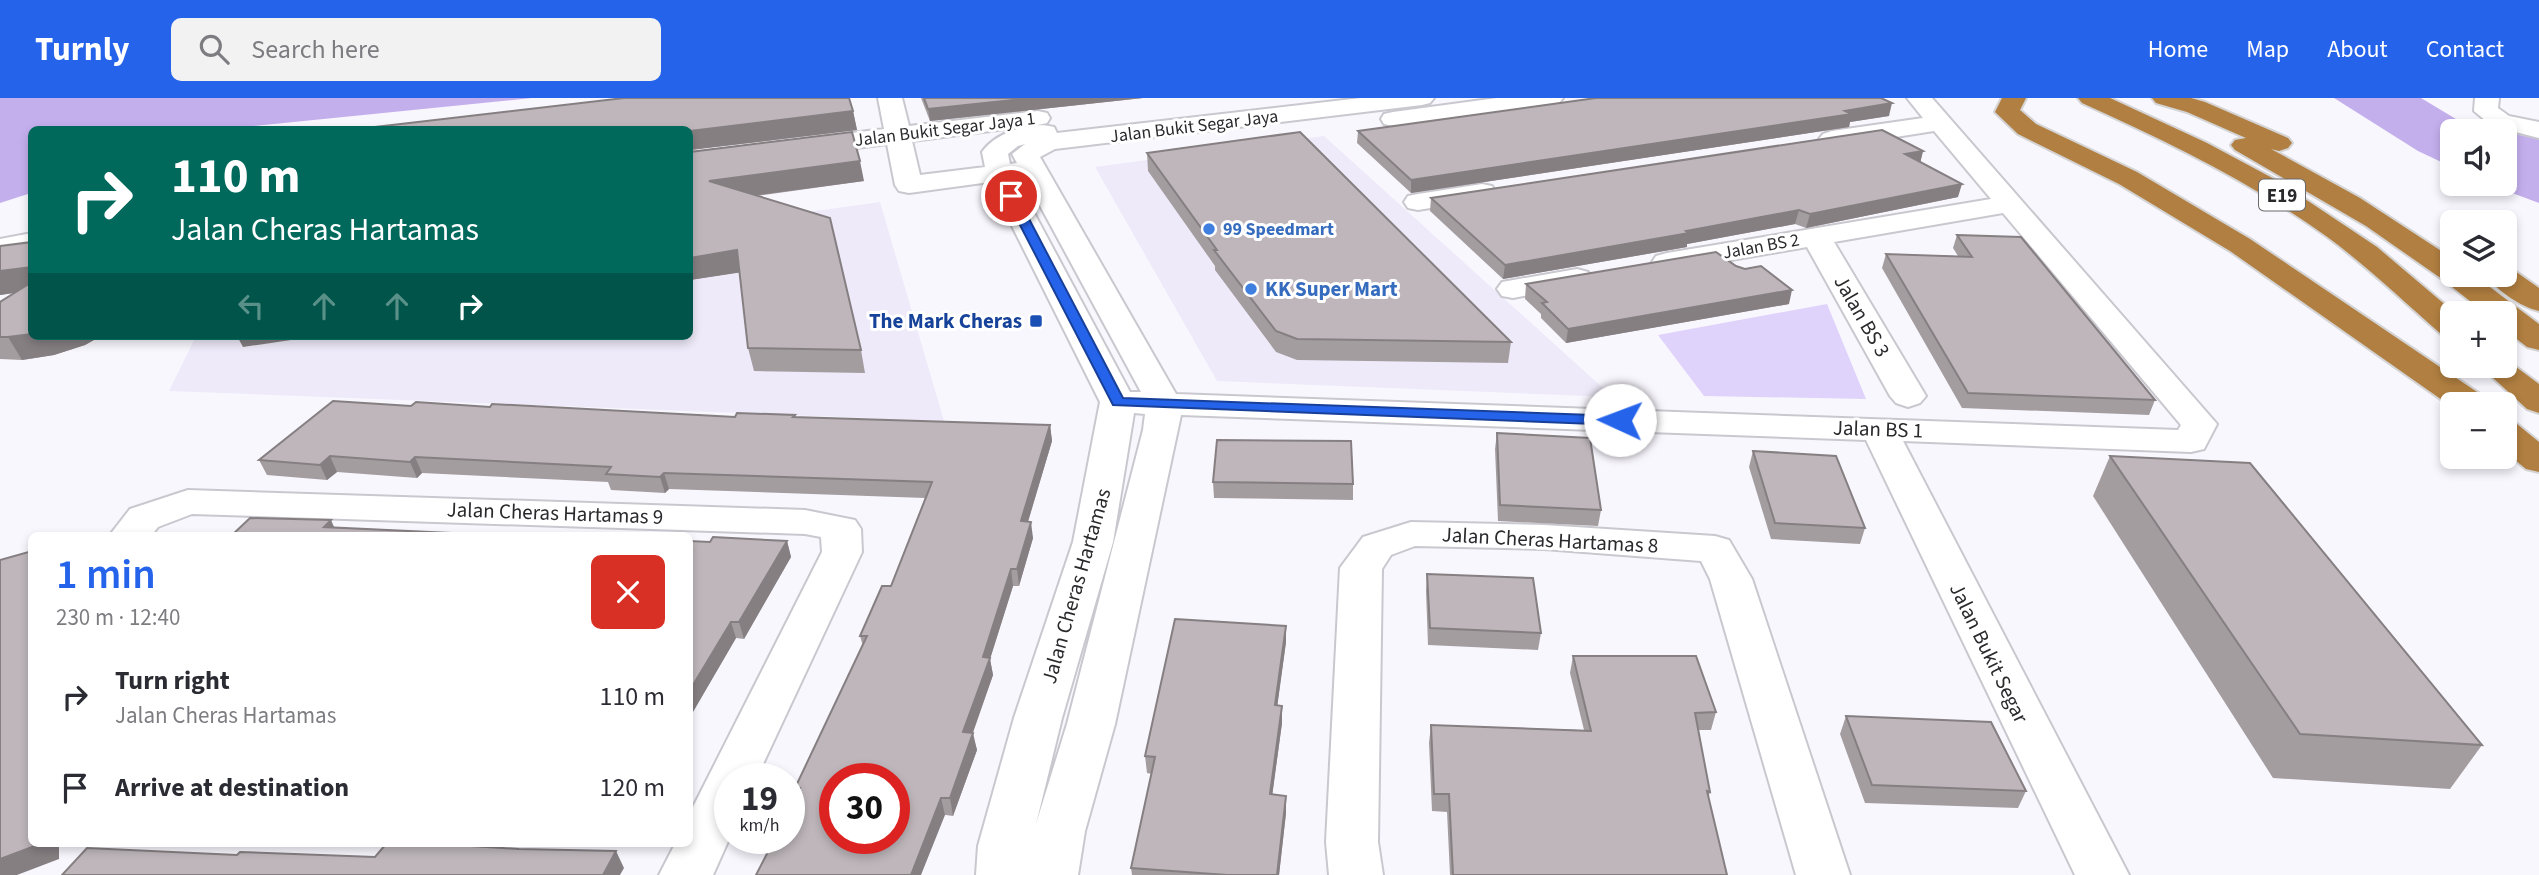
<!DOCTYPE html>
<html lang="en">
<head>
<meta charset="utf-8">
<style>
	body { margin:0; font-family:"Source Sans 3",sans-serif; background:#f2f2f3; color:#2b2b33; height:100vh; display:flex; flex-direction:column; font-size:26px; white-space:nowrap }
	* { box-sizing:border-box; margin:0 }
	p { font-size:23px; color:#7c7c81 }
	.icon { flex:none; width:38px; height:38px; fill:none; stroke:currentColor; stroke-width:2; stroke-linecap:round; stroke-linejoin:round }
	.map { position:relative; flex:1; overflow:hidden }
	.panel { position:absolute; left:28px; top:434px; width:665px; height:315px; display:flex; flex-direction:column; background:#fff; border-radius:10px; box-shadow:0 4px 10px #0003 }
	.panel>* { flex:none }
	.top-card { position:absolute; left:28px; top:28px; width:665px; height:214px; border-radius:10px; box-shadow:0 4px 10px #0003; background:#00695c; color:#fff; overflow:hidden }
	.fabs { position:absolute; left:2440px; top:21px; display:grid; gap:14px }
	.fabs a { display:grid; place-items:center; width:77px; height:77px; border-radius:10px; background:#fff; box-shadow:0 4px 10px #0003; font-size:35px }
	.speed { position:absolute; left:714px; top:665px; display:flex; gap:14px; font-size:35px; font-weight:700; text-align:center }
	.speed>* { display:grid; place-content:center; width:91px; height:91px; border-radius:50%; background:#fff; box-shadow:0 4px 10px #0003; line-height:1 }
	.speed small { font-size:18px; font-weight:400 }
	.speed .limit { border:10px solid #d22; background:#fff; color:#111 }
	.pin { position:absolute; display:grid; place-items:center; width:60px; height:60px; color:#fff; margin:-30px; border:4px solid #fff; border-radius:50%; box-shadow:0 2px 7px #0007 }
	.me { position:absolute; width:77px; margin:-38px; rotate:272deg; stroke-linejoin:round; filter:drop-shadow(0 0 5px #0008) }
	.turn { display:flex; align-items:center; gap:24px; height:147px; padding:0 28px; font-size:32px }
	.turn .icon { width:91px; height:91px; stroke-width:2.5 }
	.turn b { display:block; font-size:49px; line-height:60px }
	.lanes { display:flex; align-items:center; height:66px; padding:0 28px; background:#0003; justify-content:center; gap:35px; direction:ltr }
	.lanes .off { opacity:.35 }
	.round { display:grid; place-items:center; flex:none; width:74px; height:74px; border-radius:10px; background:#f2f2f3 }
	.head { display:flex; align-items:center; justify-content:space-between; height:119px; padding:0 28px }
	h1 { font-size:42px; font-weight:600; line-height:52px; color:#2563eb }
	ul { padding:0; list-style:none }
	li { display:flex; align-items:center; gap:21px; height:91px; padding:0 28px }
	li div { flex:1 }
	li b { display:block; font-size:26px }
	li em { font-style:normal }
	header { display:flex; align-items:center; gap:42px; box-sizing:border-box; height:98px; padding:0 35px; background:#2563eb; color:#fff }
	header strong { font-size:33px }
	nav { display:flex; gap:38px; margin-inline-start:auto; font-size:24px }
	.search { width:490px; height:63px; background:#f2f2f3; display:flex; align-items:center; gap:18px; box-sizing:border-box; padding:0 24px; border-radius:10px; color:#7c7c81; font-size:26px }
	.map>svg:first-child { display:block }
	.built { fill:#eeeaf9 }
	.green { fill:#dfd2fb }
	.forest { fill:#c4afed }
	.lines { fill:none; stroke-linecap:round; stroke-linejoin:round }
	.minor-casing { stroke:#cac8cf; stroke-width:4 }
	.highway-casing { stroke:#d4d4d5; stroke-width:4 }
	.minor { fill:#fff; fill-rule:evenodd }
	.highway { fill:#b17f41; fill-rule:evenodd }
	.wall { fill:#a39da0 }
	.shaded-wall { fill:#857f82 }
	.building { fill:#beb6ba; stroke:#857f82; stroke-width:2; fill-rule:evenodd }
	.route { fill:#2563eb; stroke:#184099; stroke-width:2 }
	.shop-dot { fill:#3f7fe0; stroke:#fff; stroke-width:2.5 }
	.transit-dot { fill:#1a4fb4; stroke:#fff; stroke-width:2.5 }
	.labels { text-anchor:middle; stroke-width:6; stroke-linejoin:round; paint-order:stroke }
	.far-street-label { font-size:18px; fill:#2a292c; stroke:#fff }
	.far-shop-label { font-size:18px; font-weight:bold; fill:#366cbe; stroke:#fff; text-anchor:start }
	.shield { fill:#fff; stroke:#6a696b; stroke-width:2 }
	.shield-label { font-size:19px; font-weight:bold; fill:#2a292c }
	.shop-label { font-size:21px; font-weight:bold; fill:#366cbe; stroke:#fff; text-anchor:start }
	.street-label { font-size:21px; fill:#2a292c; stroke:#fff }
	.transit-label { font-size:21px; font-weight:bold; fill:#164399; stroke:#fff; text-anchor:end }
</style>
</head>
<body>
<header>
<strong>Turnly</strong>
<div class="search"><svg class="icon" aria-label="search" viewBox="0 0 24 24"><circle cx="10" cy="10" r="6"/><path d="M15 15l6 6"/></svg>Search here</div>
<nav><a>Home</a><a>Map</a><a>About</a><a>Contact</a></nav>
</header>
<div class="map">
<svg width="2539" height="777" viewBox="0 0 2539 777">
	<rect width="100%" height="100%" fill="#f9f7fe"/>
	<g class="built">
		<polygon points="1324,38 1613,299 1217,283 1095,69"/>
		<polygon points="880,104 944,323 169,293 196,238 690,238 690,130"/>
	</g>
	<polygon class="green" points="1827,206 1866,301 1704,298 1658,237"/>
	<g class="forest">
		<polygon points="0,0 532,0 225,31 32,32 31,95 0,105"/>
		<polygon points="2334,0 2421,0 2466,27 2499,33 2452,33 2452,69 2418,53"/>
		<polygon points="2504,34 2539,41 2539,105 2488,86 2504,86"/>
	</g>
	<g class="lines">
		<defs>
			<g id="minor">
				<path d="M878 0H902L909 28 1038 13 1047 15 1050 20 1047 25 1038 27 912 43 920 77 985 69 982 54C996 34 1031 23 1054 29L1057 35 1361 0H1434L1430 5 1422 7 1055 51 1040 59 1176 296 2178 332 2181 327 2003 115 1834 144 1926 298 1920 305 1908 309 1896 305 1890 298 1807 149 1667 173 1656 170 1652 164 1656 158 1667 155 1991 101 1934 33 1832 49 1823 46 1819 41 1823 36 1832 33 1923 20 1907 0H1932L2217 326 2204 351 2191 354 1903 343 2129 777H2075L1866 342 1181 317 1115 626 1085 733 1078 777H976L978 748 1014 620 1073 444 1100 304 990 84 909 95 899 93 895 87 887 46 803 57 794 54 790 49 794 44 803 41 884 31ZM1025 46 1012 56 1017 65 1010 66 1008 56 1018 48ZM1025 80 1141 294H1130L1016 81ZM1134 315 1145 316 1143 332 1067 626 1036 726 1062 620 1113 444Z"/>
				<polygon points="1497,0 1563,0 1559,5 1551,7 1393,28 1384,26 1381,21 1384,16 1393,14"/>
				<polygon points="2475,0 2499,0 2498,10 2509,18 2539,24 2539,40 2492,28 2474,13"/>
				<polygon points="1482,86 1492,88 1496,94 1492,100 1418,112 1408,110 1404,104 1408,98 1418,96"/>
				<polygon points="32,135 32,153 10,156 0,153 0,141"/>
				<polygon points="1577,171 1588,174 1592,180 1588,186 1513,200 1502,198 1497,191 1502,184"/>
				<polygon points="188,392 805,412 855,422 861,431 862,454 756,681 730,681 730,739 713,777 659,777 675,746 690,746 690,715 822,454 821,439 805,436 192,416 158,429 151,438 109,438 130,411"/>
				<polygon points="1411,424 1544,427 1715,438 1729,442 1752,481 1850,777 1796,777 1710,481 1701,463 1544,451 1415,448 1391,457 1382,471 1378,744 1383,777 1329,777 1326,744 1340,470 1363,439"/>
			</g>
			<g id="highway">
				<polygon points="2002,0 2026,0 2020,12 2036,26 2137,74 2250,141 2483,298 2488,306 2452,306 2452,309 2230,153 2119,86 2018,36 1995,14"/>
				<path d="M2078 0H2110L2207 45 2278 83 2377 149 2455 215H2452V239L2441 236C2403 203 2367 168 2326 138 2251 84 2166 43 2082 5Z"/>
				<polygon points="2152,0 2191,0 2205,4 2288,40 2292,45 2288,50 2279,53 2271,51 2360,100 2452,160 2452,177 2474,177 2539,226 2539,252 2527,249 2504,231 2504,215 2485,215 2442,181 2366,128 2235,52 2231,47 2235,42 2246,40 2187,14 2156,5"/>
				<path d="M2504 169 2512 171 2539 190V213C2521 209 2496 192 2486 177H2504Z"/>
				<polygon points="2504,260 2539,286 2539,315 2527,311 2480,268 2504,268"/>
				<polygon points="2504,323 2517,326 2539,344 2539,374 2526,371 2504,353"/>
			</g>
		</defs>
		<use href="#minor" class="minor-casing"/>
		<use href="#highway" class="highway-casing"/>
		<use href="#minor" class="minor"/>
		<use href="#highway" class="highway"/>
	</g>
	<g class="wall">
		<polygon points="921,0 1143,0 930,23"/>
		<polygon points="853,13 857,32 690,52 690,54 864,83 756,98 861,252 865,275 754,273 748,250 740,174 690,182 690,32"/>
		<polygon points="1889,18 1850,24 1849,29 1411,95 1357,45 1358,33"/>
		<polygon points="1923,53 1920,64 1958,99 1806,130 1795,126 1687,146 1687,149 1503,181 1430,113 1431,100"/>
		<polygon points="1147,55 1511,244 1508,265 1297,262 1276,254 1215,172 1215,168 1148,73"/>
		<polygon points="1957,137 2155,302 2149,317 1962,310 1882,170 1886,156 1958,158 1953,150"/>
		<polygon points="0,148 32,238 101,238 85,247 54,257 22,262 0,261 0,204 15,195 0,197"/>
		<polygon points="1526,186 1789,206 1566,245 1541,220 1541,216 1525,201"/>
		<polygon points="411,308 490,309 735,319 795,317 796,319 1050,327 1052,343 1028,424 1033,440 1019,488 1013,488 990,561 993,577 972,635 977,652 953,718 797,696 795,690 863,548 860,538 891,488 925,400 669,391 665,395 611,392 608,384 422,375 417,380 337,374 327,382 267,377 259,362"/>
		<polygon points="1497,335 1601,412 1598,428 1498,423 1495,351"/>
		<polygon points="1753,353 1865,430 1860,446 1771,441 1749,369"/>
		<polygon points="2110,358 2482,647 2450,691 2273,680 2093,398"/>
		<polygon points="1213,384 1353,386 1353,402 1214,400"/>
		<polygon points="690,443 710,444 787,443 791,459 744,541 736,540 690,619"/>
		<polygon points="1427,476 1541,535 1538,552 1428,547 1426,493"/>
		<polygon points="1286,544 1277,608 1282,608 1282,625 1272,697 1286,698 1286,715 1279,777 1132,777 1131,770 1152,676 1147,675 1145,658"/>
		<polygon points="1573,558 1716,614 1711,632 1698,632 1710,694 1708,701 1727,777 1450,777 1447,714 1432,713 1429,645 1431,627 1584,632 1570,575"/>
		<polygon points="1846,618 2026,693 2018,710 1865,705 1840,636"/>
	</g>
	<g class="shaded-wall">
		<polygon points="1031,0 1143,0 930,23 928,11"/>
		<polygon points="1892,5 1889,18 1850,24 1849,29 1411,95 1411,82"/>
		<polygon points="853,13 857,32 690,52 690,54 690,33"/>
		<polygon points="1923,53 1920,66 1905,56"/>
		<polygon points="860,63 864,83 714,103 709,83"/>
		<polygon points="1962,86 1958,99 1806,130 1810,116"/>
		<polygon points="1799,112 1795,126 1687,146 1687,149 1503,181 1505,167"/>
		<polygon points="737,152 743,174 690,182 690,160"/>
		<polygon points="32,169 32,192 0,197 0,173"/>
		<polygon points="1792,192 1789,206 1566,245 1568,231"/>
		<polygon points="32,236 32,238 101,238 85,247 54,257 22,262 8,239"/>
		<polygon points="237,238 318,238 243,249"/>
		<polygon points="1050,327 1052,343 1023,440 1021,423"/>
		<polygon points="330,358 337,374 327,382 320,367"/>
		<polygon points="415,359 422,375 417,380 410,364"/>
		<polygon points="664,375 669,391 665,395 660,379"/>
		<polygon points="331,422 338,438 324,429"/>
		<polygon points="1031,424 1033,440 1019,488 1017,471"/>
		<polygon points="787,443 791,459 744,541 739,524"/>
		<polygon points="1011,471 1013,488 990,561 993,577 967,652 963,634 983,559"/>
		<polygon points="731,524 736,540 690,619 690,592"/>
		<polygon points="1286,528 1286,544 1275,625 1275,607"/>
		<polygon points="1282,608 1282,625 1270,714 1270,696"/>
		<polygon points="973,635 977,652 953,718 950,700"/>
		<polygon points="1286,698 1286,715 1279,777 1277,777"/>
		<polygon points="941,700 945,717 921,777 911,777"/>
		<polygon points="40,746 59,746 59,761 17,777 0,777 0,761"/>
		<polygon points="616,753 624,770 620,777 603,777"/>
	</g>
	<g class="building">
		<polygon points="624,0 849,0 853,13 690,33 690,32 349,32"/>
		<polygon points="924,0 1031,0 928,11"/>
		<polygon points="1596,0 1881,0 1892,5 1845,13 1852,16 1411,82 1358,33"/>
		<polygon points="1882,32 1923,53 1905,56 1962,86 1810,116 1799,112 1686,133 1689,135 1505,167 1431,100"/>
		<polygon points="852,34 860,63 709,83 830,120 861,252 748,250 737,152 690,160 690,54"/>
		<polygon points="1300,34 1511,244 1297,241 1276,233 1214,152 1217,152 1147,55"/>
		<polygon points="1957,137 2021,139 2155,302 1968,295 1886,156 1972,159"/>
		<polygon points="32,144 32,169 0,173 0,148"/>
		<polygon points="1716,154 1736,168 1745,171 1761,168 1792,192 1568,231 1542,205 1547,204 1526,186"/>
		<polygon points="32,184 32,236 8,239 0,239 0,204"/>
		<path d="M333 303 411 308 416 304 490 309 492 306 735 319 737 315 795 317 793 319 1050 327 1021 423 1031 424 1017 471H1011L983 559 990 560 963 634 973 635 950 700H941L911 777H756L775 740H789V711L800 690H795L867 538H860L882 488H891L932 384 664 375 660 379 606 376 611 369 415 359 410 364 330 358 320 367 259 362ZM835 681H894V740H835Z"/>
		<polygon points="1497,335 1590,340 1601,412 1500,407"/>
		<polygon points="1217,342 1351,343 1353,386 1213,384"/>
		<polygon points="1753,353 1836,358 1865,430 1775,425"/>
		<polygon points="2110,358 2250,365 2482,647 2300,636"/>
		<polygon points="250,420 331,422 324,429 513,438 231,438"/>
		<polygon points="713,439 787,443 739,524 731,524 690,592 690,443 710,444"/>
		<polygon points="32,453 32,746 40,746 0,761 0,462"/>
		<polygon points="1427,476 1533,480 1541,535 1430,530"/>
		<polygon points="1175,521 1286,528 1275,607 1282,608 1270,696 1286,698 1277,777 1227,777 1131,770 1155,659 1145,658"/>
		<polygon points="1573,558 1696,558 1716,614 1695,615 1710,694 1707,693 1727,777 1453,777 1449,696 1434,696 1431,627 1591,633"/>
		<polygon points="1846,618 1991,624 2026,693 1872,687"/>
		<polygon points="386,746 440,746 519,751 616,753 603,777 62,777 87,750 237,757 240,754 375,759"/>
	</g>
	<polygon class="route" points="1011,94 1017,98 1123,300 1620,318 1628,322 1620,327 1113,307 1005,98"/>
	<g class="shop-dot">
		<circle cx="1209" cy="131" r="7"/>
		<circle cx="1251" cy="191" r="7"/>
	</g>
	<rect class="transit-dot" x="1029" y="216" width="14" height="14" rx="3.5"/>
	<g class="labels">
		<g class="far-street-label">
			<text transform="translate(1194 28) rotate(-7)" y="6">Jalan Bukit Segar Jaya</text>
			<text transform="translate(945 31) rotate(-7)" y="6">Jalan Bukit Segar Jaya 1</text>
			<text transform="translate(1761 148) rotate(-10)" y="6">Jalan BS 2</text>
		</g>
		<g class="far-shop-label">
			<text x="1223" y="137">99 Speedmart</text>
		</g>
		<rect class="shield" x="2259" y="81.5" width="46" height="31" rx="5"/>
		<g class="shield-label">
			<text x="2282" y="104">E19</text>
		</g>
		<g class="shop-label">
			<text x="1265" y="198">KK Super Mart</text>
		</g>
		<g class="street-label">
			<text transform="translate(1862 218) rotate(60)" y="7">Jalan BS 3</text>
			<text transform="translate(1878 331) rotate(2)" y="7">Jalan BS 1</text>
			<text transform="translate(555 415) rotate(2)" y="7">Jalan Cheras Hartamas 9</text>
			<text transform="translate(1550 442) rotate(3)" y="7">Jalan Cheras Hartamas 8</text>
			<text transform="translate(1076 488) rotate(-74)" y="7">Jalan Cheras Hartamas</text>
			<text transform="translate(1989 555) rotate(64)" y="7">Jalan Bukit Segar</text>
		</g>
		<g class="transit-label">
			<text x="1022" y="230">The Mark Cheras</text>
		</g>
	</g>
</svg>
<div class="fabs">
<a><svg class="icon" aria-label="sound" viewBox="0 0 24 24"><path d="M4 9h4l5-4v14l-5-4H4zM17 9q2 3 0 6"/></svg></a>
<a><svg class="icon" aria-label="layers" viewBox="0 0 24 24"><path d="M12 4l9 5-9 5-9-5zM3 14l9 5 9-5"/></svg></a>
<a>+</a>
<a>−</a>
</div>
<div class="speed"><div>19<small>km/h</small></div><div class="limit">30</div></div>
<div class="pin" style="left:1011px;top:98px;background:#d93025"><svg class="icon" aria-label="arrive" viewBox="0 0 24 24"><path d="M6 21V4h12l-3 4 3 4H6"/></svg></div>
<svg class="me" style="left:1620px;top:322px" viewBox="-20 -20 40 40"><circle r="19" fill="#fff"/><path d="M0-13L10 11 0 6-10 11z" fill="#2563eb"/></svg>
<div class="top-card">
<div class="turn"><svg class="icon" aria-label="right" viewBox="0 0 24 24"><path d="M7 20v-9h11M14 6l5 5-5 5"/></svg><div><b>110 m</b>Jalan Cheras Hartamas</div></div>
<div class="lanes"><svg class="icon off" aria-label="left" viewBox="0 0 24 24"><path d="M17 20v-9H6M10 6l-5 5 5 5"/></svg><svg class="icon off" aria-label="ahead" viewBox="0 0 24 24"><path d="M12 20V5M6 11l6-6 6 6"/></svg><svg class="icon off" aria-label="ahead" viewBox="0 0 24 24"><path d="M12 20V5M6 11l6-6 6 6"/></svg><svg class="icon" aria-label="right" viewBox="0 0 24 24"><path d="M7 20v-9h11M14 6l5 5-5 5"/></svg></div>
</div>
<section class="panel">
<div class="head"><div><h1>1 min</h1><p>230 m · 12:40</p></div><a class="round" style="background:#d93025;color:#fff"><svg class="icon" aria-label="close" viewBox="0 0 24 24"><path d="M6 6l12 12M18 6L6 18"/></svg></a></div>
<ul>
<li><svg class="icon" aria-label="right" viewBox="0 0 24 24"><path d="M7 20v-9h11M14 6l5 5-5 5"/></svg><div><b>Turn right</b><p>Jalan Cheras Hartamas</p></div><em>110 m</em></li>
<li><svg class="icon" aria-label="arrive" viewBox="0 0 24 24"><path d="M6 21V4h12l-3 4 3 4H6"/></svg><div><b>Arrive at destination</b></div><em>120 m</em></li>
</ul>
</section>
</div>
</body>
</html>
